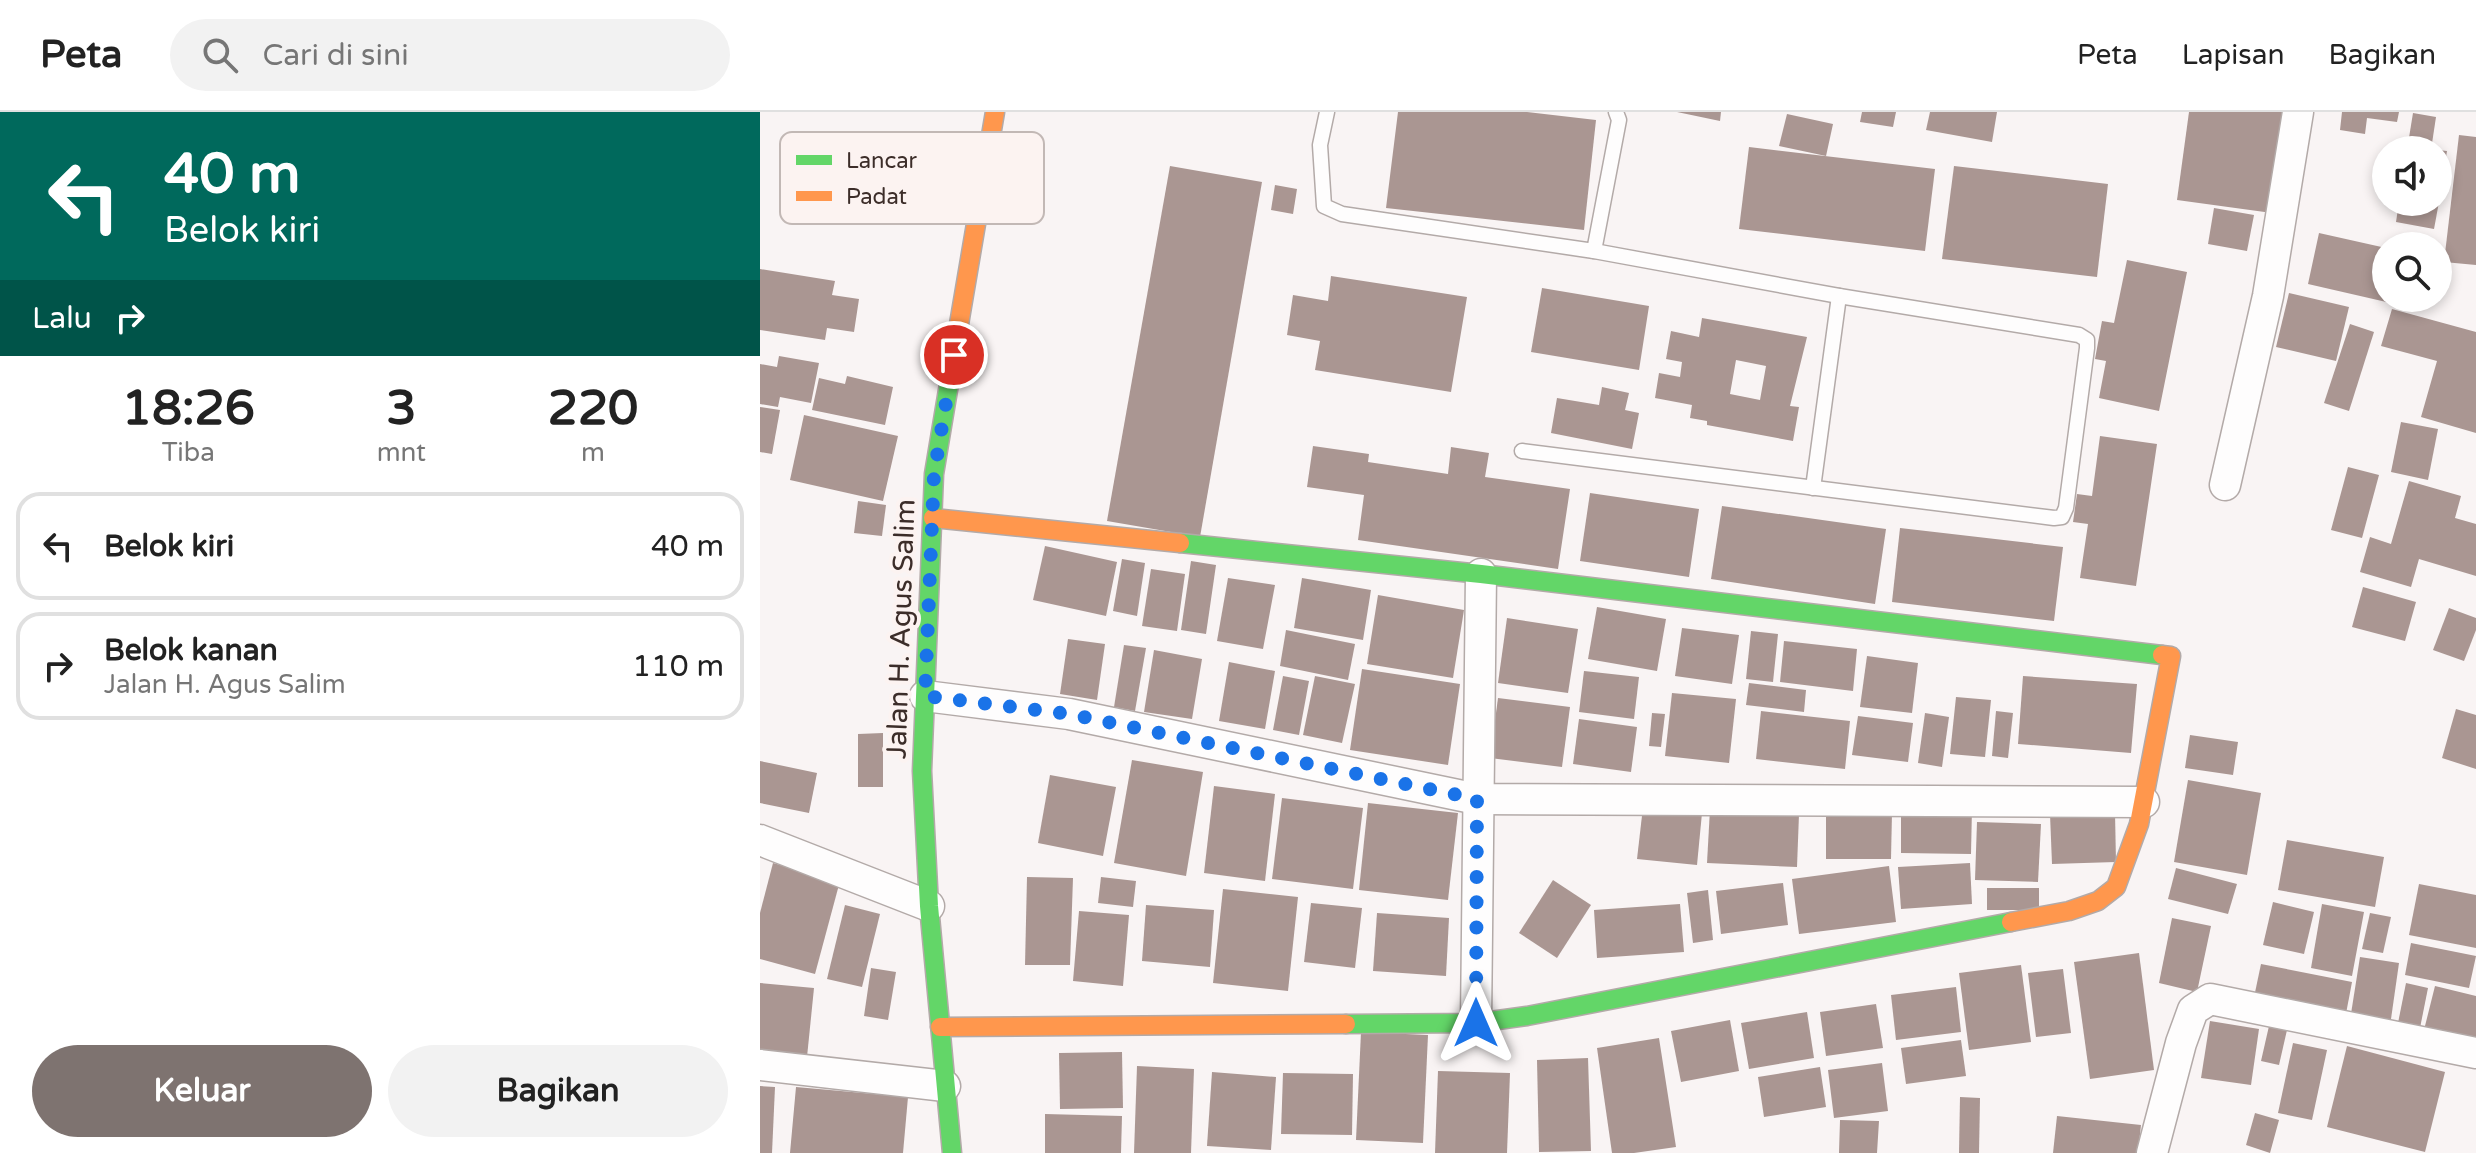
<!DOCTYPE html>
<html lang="id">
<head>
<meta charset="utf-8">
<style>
	body { margin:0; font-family:"Varela Round",sans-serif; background:#f2f2f2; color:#222; height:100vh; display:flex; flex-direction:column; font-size:30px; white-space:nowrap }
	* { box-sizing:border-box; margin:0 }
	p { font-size:26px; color:#767676 }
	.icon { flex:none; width:44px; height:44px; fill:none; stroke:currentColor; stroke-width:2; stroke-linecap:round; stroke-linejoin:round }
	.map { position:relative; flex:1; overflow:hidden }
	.side { display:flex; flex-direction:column; background:#fff; width:760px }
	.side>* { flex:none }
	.top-card { background:#00695c; color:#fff; overflow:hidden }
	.buttons { position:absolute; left:1612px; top:24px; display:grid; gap:16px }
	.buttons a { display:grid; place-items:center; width:80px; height:80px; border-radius:50%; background:#fff; box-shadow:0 4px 12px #0003; font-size:40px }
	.pin { position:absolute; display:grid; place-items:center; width:68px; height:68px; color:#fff; margin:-34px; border:4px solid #fff; border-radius:50%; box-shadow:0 2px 8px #0007 }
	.me { position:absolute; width:88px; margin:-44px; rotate:0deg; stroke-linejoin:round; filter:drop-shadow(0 0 6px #0008) }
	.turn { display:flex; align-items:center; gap:28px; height:168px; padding:0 32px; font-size:36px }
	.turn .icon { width:104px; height:104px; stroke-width:2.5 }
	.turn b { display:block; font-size:56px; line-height:68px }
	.then { display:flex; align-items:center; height:76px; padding:0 32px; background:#0003; gap:16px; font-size:30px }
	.eta { display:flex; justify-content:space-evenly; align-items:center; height:136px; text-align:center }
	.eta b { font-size:48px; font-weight:800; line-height:56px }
	.cta { display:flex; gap:16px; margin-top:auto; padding:16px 32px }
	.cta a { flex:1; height:92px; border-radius:48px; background:#7e7370; color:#fff; font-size:32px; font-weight:800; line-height:92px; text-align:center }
	.cta a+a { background:#f2f2f2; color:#222 }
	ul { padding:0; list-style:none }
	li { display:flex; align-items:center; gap:24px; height:108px; margin:0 16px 12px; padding:0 16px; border:4px solid #e0e0e0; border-radius:24px }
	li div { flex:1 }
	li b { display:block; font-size:30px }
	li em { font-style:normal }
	header { display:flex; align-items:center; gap:48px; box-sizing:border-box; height:112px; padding:0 40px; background:#fff; border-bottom:2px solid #e0e0e0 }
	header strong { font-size:38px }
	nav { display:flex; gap:44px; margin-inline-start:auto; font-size:28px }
	.search { width:560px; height:72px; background:#f2f2f2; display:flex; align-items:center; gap:20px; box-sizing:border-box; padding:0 28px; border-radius:44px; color:#767676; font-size:30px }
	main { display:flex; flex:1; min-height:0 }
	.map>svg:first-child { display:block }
	.building { fill:#aa9692; fill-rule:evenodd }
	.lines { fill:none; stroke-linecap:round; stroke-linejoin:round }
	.lane-casing { stroke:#b3aaa8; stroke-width:17 }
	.street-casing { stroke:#b3aaa8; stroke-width:33 }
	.fast-casing { stroke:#b3aaa8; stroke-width:21 }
	.slow-casing { stroke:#b3aaa8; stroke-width:21 }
	.lane { stroke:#fefdfd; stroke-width:14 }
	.street { stroke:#fefdfd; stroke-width:30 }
	.fast { stroke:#63d668; stroke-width:18 }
	.slow { stroke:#ff974d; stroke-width:18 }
	.route { stroke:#1a73e8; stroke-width:14; stroke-dasharray:0 25.2 }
	.labels { text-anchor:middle; stroke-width:8; stroke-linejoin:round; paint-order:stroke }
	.street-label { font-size:28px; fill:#3c2d29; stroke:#fcf3f1 }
	.key { fill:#fcf3f1; stroke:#c2b8b5; stroke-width:2 }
	.key-label { font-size:22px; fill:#3c2d29 }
</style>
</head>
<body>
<header>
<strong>Peta</strong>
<div class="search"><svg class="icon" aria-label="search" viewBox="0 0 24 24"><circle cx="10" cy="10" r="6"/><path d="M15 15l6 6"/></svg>Cari di sini</div>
<nav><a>Peta</a><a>Lapisan</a><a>Bagikan</a></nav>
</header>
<main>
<section class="side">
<div class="top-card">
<div class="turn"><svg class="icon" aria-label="left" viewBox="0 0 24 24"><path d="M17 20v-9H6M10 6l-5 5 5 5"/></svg><div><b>40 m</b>Belok kiri</div></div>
<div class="then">Lalu<svg class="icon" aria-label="right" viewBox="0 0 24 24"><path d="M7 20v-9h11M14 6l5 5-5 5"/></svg></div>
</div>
<div class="eta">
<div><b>18:26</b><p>Tiba</p></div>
<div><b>3</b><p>mnt</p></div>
<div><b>220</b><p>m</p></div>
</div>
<ul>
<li><svg class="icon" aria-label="left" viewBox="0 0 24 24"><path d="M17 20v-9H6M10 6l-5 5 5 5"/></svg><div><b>Belok kiri</b></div><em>40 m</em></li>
<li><svg class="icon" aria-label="right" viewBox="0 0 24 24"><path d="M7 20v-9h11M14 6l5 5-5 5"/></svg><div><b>Belok kanan</b><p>Jalan H. Agus Salim</p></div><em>110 m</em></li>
</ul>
<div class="cta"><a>Keluar</a><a>Bagikan</a></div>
</section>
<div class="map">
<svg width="1716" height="1041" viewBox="0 0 1716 1041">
	<rect width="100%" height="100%" fill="#f9f4f4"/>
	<g class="building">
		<polygon points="638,0 767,0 836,8 824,118 626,96"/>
		<polygon points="917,0 961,0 960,9"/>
		<polygon points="1102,0 1136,0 1133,15 1100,10"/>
		<polygon points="1170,0 1237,0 1232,30 1166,18"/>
		<polygon points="1429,0 1526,0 1512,101 1417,88"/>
		<polygon points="1582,0 1639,0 1637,10 1607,6 1605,22 1580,18"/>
		<polygon points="1653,1 1676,5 1671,38 1647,38"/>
		<polygon points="1027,2 1073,12 1066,44 1019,34"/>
		<polygon points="1699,23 1716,25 1716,153 1684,150"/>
		<polygon points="989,35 1175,57 1165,139 979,117"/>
		<polygon points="1678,38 1687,39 1680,82 1678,82"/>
		<polygon points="410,54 502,70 440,425 347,409"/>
		<polygon points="1194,54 1348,72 1337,165 1182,147"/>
		<polygon points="515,73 537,77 533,102 511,98"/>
		<polygon points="1639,90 1679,90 1674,117 1636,110"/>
		<polygon points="1454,96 1494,103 1487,139 1448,132"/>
		<polygon points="1559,121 1626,136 1626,186 1636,186 1635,192 1548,172"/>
		<polygon points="1367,148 1427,160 1399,299 1339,286 1346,249 1335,247 1342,209 1354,211"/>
		<polygon points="0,157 75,169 72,183 99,187 94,220 67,216 65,228 0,218"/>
		<polygon points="571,164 707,185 691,280 555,258 560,229 527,223 533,183 568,189"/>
		<polygon points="782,176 889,194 879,258 771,240"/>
		<polygon points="1529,181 1589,195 1576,249 1516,235"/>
		<polygon points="1632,197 1716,220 1716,321 1661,305 1677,249 1621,234"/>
		<path d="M942 206 1047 225 1030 294 1039 295 1033 329 947 313V309L930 306 932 293 895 286 899 261 920 265 922 250 906 247 911 219 939 225ZM976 248 1006 254 1000 288 970 282Z"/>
		<polygon points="1590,212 1614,220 1589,299 1564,291"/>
		<polygon points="19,244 59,251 51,291 20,285 18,295 0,292 0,252 17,255"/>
		<polygon points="87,264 133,275 125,313 52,298 59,266 85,272"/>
		<polygon points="842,275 869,281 865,298 879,301 872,337 791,321 797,286 839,293"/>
		<polygon points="0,295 20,298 12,342 0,340"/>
		<polygon points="44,303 138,324 123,389 30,368"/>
		<polygon points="1641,310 1678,317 1668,368 1631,360"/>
		<polygon points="1340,324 1397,332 1376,474 1320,466 1328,412 1313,410 1317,382 1332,384"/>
		<polygon points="553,334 609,342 608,350 688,362 691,335 729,341 725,365 810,377 798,457 598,428 604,383 547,375"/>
		<polygon points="1588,355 1619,363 1602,426 1571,418"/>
		<polygon points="1649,369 1701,384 1695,406 1716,412 1716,464 1659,447 1651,475 1600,460 1610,425 1631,432"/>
		<polygon points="830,381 939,397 929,465 820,449"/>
		<polygon points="98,389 126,393 122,424 94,421"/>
		<polygon points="962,394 1126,417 1115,492 951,467"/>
		<polygon points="1140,416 1303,435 1294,509 1132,490"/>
		<polygon points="285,434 357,450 346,504 273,488"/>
		<polygon points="362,447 385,451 377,504 353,499"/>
		<polygon points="431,449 456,453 446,522 421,518"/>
		<polygon points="391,457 425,462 417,519 382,514"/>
		<polygon points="468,466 515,473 503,537 457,529"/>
		<polygon points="542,466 611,478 603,528 534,516"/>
		<polygon points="1603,475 1656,490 1645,529 1592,515"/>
		<polygon points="618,483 704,498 693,566 607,552"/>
		<polygon points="837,495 906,507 897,559 828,547"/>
		<polygon points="1689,496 1716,506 1716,518 1704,549 1673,538"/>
		<polygon points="747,506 818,517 808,581 738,571"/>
		<polygon points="922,516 979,523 972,572 915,564"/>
		<polygon points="526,518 595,532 588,568 520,554"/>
		<polygon points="991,519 1018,522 1013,570 986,567"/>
		<polygon points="308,527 345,532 337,588 300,582"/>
		<polygon points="1024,529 1097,537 1093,579 1020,570"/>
		<polygon points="364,533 386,536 375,599 354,595"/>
		<polygon points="394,538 442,547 432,607 384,600"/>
		<polygon points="1107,544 1158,551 1152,601 1100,595"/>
		<polygon points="469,550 515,559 505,617 459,609"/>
		<polygon points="602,557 700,572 688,653 590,638"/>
		<polygon points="824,559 879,565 874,607 819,600"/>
		<polygon points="523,564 549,569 539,623 513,618"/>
		<polygon points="555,564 595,572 582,631 543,623"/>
		<polygon points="1263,564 1377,572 1371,641 1258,632"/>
		<polygon points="989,571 1046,578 1044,600 986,593"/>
		<polygon points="912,581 976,587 969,651 905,644"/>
		<polygon points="1196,585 1231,588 1225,645 1190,642"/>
		<polygon points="738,586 810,595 802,655 730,646"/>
		<polygon points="1696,597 1716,603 1716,657 1682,646"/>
		<polygon points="1001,599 1090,609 1085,657 996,647"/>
		<polygon points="1236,599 1253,601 1248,646 1232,644"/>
		<polygon points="892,601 905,602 901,635 889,634"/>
		<polygon points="1165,601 1189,605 1182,655 1158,651"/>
		<polygon points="1098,604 1153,611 1148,650 1092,643"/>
		<polygon points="819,607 877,615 871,660 813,652"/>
		<polygon points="123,621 123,675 98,675 98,622"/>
		<polygon points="1430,623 1478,630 1473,663 1425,656"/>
		<polygon points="372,648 443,660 426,764 354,751"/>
		<polygon points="0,649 57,661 49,701 0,691"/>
		<polygon points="290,663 356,675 343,744 278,731"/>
		<polygon points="1428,668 1501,681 1487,763 1414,750"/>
		<polygon points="454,674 515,682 505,769 444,761"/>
		<polygon points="522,686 603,696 593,777 512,767"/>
		<polygon points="608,691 698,701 688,788 599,778"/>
		<polygon points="883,695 942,701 937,753 877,747"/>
		<polygon points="1141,695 1212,696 1211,742 1141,741"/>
		<polygon points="950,697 1039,702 1037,755 947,751"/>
		<polygon points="1066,700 1132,700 1131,747 1066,747"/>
		<polygon points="1355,701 1356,750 1292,752 1290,702"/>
		<polygon points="1217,710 1281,712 1278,770 1215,768"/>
		<polygon points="1527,728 1624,745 1615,795 1518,778"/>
		<polygon points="13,751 80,769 55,862 0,847 0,801"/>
		<polygon points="1210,751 1212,792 1141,797 1138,755"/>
		<polygon points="1129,754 1136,810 1039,822 1032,767"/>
		<polygon points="1416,756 1477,772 1468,802 1408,787"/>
		<polygon points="267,765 313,766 310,853 265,853"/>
		<polygon points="341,765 376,769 373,795 338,791"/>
		<polygon points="793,768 831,793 797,846 759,821"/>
		<polygon points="1023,771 1028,813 961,822 956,779"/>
		<polygon points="1659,772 1716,783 1716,836 1649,823"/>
		<rect x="1227" y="776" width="52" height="22"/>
		<polygon points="463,777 538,785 528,879 453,871"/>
		<polygon points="948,778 953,828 933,831 927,781"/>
		<polygon points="1513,790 1554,800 1544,842 1503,833"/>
		<polygon points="551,791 602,796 595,856 544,850"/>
		<polygon points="920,792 924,840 837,846 834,798"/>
		<polygon points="1562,792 1604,800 1592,864 1551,856"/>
		<polygon points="85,793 120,802 102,875 67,867"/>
		<polygon points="386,793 454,798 450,855 382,849"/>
		<polygon points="319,799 369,803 363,874 313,869"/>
		<polygon points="617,801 689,806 686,864 613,859"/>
		<polygon points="1610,801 1631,805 1623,841 1602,837"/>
		<polygon points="1412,806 1451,814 1437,880 1399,871"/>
		<polygon points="1651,831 1716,844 1709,876 1645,863"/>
		<polygon points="1379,841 1394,958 1330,967 1314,850"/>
		<polygon points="1600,845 1639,851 1630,914 1590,908"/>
		<polygon points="1501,852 1592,870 1585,907 1493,890"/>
		<polygon points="1261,853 1271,930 1209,938 1199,861"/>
		<polygon points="111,856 136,860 128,908 104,904"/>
		<polygon points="1303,857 1311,921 1276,925 1268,861"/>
		<polygon points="0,871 54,876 47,945 0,941"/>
		<polygon points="1646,871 1668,876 1660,916 1638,911"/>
		<polygon points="1675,874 1716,884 1716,931 1664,918"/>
		<polygon points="1196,875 1201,920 1136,928 1131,883"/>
		<polygon points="1116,892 1123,936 1066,944 1060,900"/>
		<polygon points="1047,900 1054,946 989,957 981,911"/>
		<polygon points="970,908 979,959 921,970 911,919"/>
		<polygon points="1450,909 1499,917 1491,973 1441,966"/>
		<polygon points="1509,914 1527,918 1519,953 1501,949"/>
		<polygon points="601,920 668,923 663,1031 596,1028"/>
		<polygon points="899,926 916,1035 874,1041 852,1041 837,936"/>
		<polygon points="1201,928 1206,964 1146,972 1141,936"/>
		<polygon points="1533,931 1567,938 1552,1008 1518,1001"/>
		<polygon points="1587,934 1685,960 1665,1040 1567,1015"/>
		<polygon points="362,940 363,996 300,997 299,941"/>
		<polygon points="828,946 831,1039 779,1040 777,948"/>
		<polygon points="1122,951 1128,999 1074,1006 1068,958"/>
		<polygon points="377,954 434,957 431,1041 374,1041"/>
		<polygon points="1060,955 1066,995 1004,1005 998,965"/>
		<polygon points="678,959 750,961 747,1041 675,1041"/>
		<polygon points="452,960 516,965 511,1038 447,1034"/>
		<polygon points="523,961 593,962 592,1023 521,1022"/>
		<polygon points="0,974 15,975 12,1041 0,1041"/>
		<polygon points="36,975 148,985 143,1041 30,1041"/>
		<polygon points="1200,985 1220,986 1219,1041 1199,1041"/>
		<polygon points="1495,1001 1519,1008 1510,1041 1486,1033"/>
		<polygon points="285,1002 362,1004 361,1041 285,1041"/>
		<polygon points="1297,1004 1381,1013 1378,1041 1293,1041"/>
		<polygon points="1080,1008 1119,1009 1117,1041 1079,1041"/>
	</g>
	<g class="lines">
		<defs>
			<g id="lane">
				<polyline points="567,0 560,33 564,94 582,102 834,139 859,8 856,0"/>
				<polyline points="762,339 1294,406 1302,405 1306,396 1327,236 1327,228 1319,223 1079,184 834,139"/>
				<polyline points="1053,376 1079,184"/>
			</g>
			<g id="street">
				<polyline points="1465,373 1508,184 1538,0"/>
				<polyline points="165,584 309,602 717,687 1384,690"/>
				<polyline points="0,728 169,794"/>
				<polyline points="716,911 721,462"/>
				<polyline points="0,953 185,974"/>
				<polyline points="1392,1041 1421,931 1433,898 1450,887 1716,941"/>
			</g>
			<g id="fast">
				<polyline points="420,431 721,462 1402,543"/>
				<polyline points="586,912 716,911 767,904 1251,810"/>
				<polyline points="192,1041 169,794 162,659 174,362 197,224"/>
			</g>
			<g id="slow">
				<polyline points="197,224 235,0"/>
				<polyline points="173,406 420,431"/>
				<polyline points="1251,810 1309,799 1338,789 1356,775 1379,712 1411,544 1402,543"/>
				<polyline points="180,915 586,912"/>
			</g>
		</defs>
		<use href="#lane" class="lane-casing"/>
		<use href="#street" class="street-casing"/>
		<use href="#fast" class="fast-casing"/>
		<use href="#slow" class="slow-casing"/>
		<use href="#lane" class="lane"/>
		<use href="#street" class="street"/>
		<use href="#fast" class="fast"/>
		<use href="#slow" class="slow"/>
	</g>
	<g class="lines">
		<polyline class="route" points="194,243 174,362 165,584 309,602 717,687 716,911"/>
	</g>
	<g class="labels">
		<g class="street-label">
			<text transform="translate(140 517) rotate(-88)" y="10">Jalan H. Agus Salim</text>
		</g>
	</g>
	<rect x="20" y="20" width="264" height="92" rx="12" class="key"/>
	<rect x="36" y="43" width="36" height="10" fill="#63d668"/>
	<rect x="36" y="79" width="36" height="10" fill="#ff974d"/>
	<g class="key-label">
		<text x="86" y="56">Lancar</text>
		<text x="86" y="92">Padat</text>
	</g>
</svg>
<div class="buttons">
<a><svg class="icon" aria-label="sound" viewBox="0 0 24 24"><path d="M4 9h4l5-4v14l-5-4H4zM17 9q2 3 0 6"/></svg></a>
<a><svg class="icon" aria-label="search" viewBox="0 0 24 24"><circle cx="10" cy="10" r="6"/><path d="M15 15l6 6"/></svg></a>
</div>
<div class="pin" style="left:194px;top:243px;background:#d93025"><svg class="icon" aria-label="arrive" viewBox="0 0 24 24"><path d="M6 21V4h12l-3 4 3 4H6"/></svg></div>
<svg class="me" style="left:716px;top:911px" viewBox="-20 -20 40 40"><path d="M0-17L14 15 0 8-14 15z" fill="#1a73e8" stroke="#fff" stroke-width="4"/></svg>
</div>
</main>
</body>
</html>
